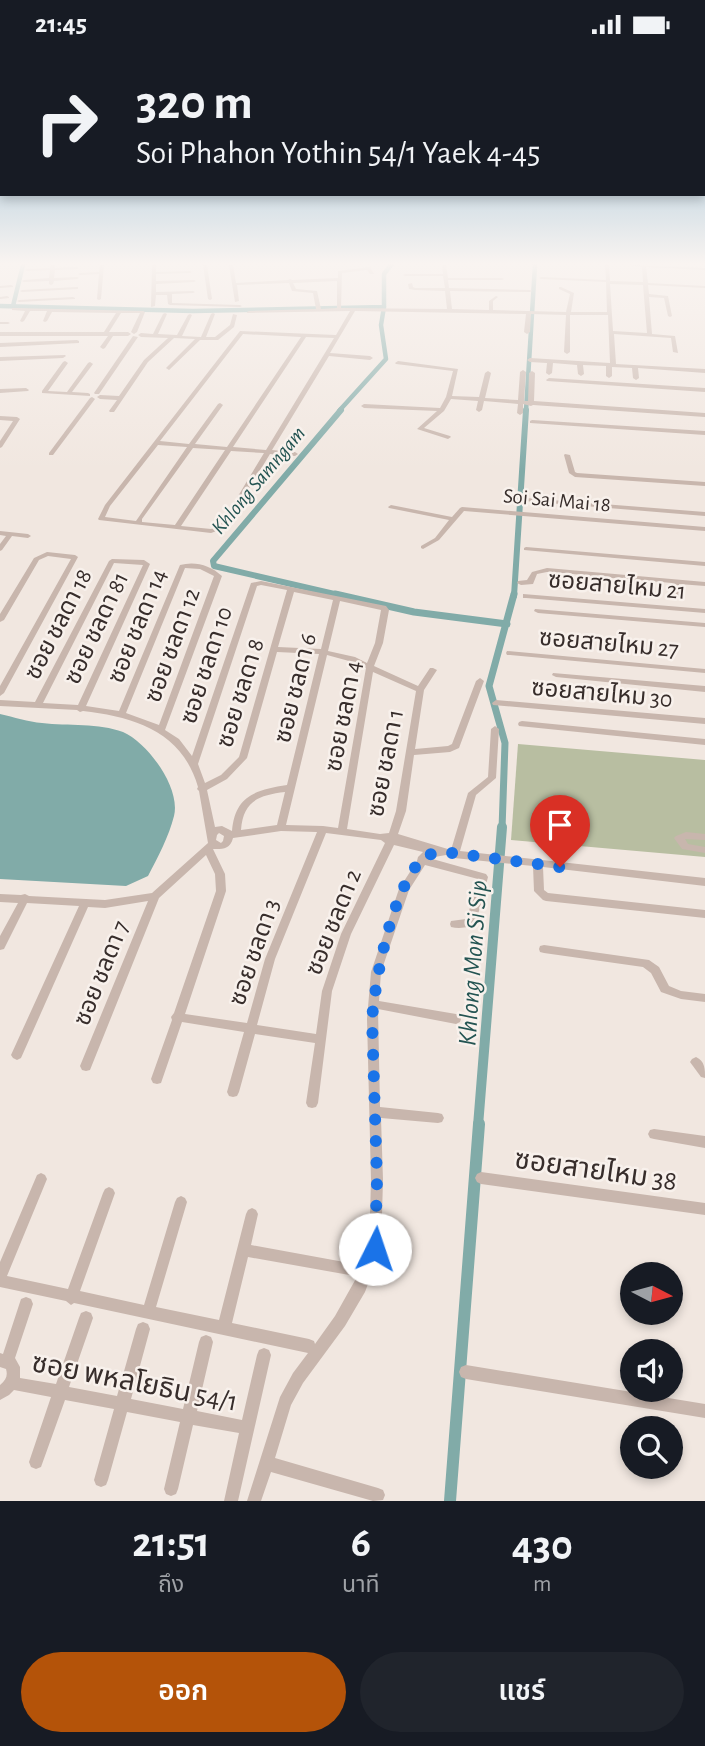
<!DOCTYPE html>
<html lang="th">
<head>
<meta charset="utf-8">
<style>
	body { margin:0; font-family:"Alegreya Sans","Noto Sans Thai",sans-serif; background:#20242c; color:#f1f3f6; height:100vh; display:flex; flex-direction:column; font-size:26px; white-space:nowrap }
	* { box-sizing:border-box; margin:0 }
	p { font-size:23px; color:#9ea1a6 }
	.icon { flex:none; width:38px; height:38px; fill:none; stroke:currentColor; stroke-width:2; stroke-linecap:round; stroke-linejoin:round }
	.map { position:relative; height:1452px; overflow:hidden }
	.side { display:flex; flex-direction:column; background:#171b24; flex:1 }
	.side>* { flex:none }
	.guide { position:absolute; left:0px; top:0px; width:705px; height:147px; box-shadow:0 4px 10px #0003; background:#171b24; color:#f1f3f6; overflow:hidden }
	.needle { width:46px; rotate:96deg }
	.fabs { position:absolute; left:620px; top:1213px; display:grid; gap:14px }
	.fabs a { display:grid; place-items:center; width:63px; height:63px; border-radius:50%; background:#171b24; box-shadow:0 4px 10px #0003; font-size:35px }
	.pin { position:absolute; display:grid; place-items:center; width:60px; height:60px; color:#fff; margin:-72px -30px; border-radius:50% 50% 50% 0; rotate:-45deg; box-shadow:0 0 7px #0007 }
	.pin .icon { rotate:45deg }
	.me { position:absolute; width:77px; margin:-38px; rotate:4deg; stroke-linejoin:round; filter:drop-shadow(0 0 5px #0008) }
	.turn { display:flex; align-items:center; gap:24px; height:147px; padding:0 21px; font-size:32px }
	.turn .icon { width:91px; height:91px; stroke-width:2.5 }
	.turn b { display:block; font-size:49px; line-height:60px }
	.eta { display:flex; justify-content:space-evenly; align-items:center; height:119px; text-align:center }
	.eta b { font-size:42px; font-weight:600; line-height:49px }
	.button { display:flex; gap:14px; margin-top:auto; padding:14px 21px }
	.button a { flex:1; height:80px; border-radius:42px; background:#b45309; color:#fff; font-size:28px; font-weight:600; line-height:80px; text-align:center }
	.button a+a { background:#20242c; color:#f1f3f6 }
	.status { display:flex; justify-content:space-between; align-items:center; height:49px; padding:0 35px; background:#171b24; direction:ltr }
	.status svg { height:19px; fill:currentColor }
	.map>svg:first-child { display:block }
	.green { fill:#b8bea1 }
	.water { fill:#81aba8 }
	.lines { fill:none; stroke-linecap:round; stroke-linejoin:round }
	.canal-far4 { stroke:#81aba8; stroke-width:4.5 }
	.canal-far3 { stroke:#81aba8; stroke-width:6 }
	.canal-far2 { stroke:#81aba8; stroke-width:7 }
	.canal-far1 { stroke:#81aba8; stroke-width:10 }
	.canal { stroke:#81aba8; stroke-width:12 }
	.minor { fill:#c8b6ad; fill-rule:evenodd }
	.route { stroke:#1a73e8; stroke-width:12; stroke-dasharray:0 21.6 }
	.labels { text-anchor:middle; stroke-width:5; stroke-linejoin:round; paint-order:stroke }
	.far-water-label { font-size:21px; font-style:italic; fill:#245452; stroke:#f8f1ec }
	.far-street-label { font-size:21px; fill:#372d2b; stroke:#f8f1ec }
	.street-label { font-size:24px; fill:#372d2b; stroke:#f8f1ec }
	.water-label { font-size:26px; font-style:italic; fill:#245452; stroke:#f8f1ec }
	.near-street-label { font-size:28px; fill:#372d2b; stroke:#f8f1ec }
</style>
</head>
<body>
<div class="status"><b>21:45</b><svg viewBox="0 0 49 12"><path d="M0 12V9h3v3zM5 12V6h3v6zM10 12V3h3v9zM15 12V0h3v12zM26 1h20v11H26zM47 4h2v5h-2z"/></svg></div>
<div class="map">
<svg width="705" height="1452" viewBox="0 0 705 1452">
	<rect width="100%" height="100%" fill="#f1e7e0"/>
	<polygon class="green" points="518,695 705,711 705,808 511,791"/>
	<path class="water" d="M0 665C14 668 28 673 42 674 68 677 99 674 123 683 148 694 181 739 174 767 169 787 158 808 148 827L126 837 0 830Z"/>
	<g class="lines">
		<g class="canal-far4">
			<polyline points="0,257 193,262 384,258 384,225 391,216"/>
			<polyline points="13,257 23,216"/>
			<polyline points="339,362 386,310 381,276 384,258"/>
			<polyline points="526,362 535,216"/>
		</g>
		<g class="canal-far3">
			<polyline points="341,361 213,512 214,517 343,547"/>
			<polyline points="514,547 526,361"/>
		</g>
		<g class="canal-far2">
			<polyline points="335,545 414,563 507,575"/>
			<polyline points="502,780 505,694 489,637 514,545"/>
		</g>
		<polyline class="canal-far1" points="478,1077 502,778"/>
		<polyline class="canal" points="450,1452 479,1075"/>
		<g class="minor">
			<polygon points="51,216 55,216 55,219 77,218 79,219 77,220 55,221 54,229 77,228 79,229 77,230 54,232 53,235 51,236 49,235 49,232 24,233 22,232 24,231 49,229 50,221 27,222 25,221 27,220 50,219"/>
			<polygon points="100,216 104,216 101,250 99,251 97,250 99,225 80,226 78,225 80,224 99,223"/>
			<polygon points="152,216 156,216 156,223 190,222 192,223 190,224 156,225 156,232 194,231 196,232 194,233 156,235 156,243 193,242 195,243 193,244 172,245 172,254 240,256 242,257 240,258 170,256 168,255 167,246 156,246 155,257 151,258"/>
			<polygon points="203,216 207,216 212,250 210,251 208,250"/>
			<path d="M229 216H233L236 234 288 231 290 230 292 231 338 229V222L370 218 374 225H370L367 221 342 224 341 259 447 260 445 242 415 241 409 240 408 235 412 234 413 238 415 239H445L443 227H405L403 226 405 225H443L442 216H446L448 229H502L504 230 502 231H448L449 239 530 241 532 242 530 243 450 242 452 260 489 261V252L496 247 498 248 493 252V261L566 263 570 245 559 240V238H561L574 244 571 263H607L606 233 541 230 539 229 541 228 606 231 605 216H609L610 232 643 233 642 218 629 216 705 219V221L646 218 648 234 705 237V239L648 236 649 245 668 247 672 267 670 268 668 267 664 249 649 248 652 285 675 287 678 304 673 303 671 289 614 285 616 315 705 320V324L638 319 639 329 636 331 633 329 632 319 612 318V327L609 329 606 327V317L583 316 584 325 581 327 578 325 577 316 553 314 552 324 549 326 546 324 547 314 530 313 527 311 530 309 610 314 608 266H570V303L567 305 564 303 566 266 531 265 530 283 527 285 524 283 526 265 355 262 330 304 370 307 373 309 370 311 329 307 272 401 295 403 298 405 295 407 270 405 225 479 211 484 99 471 98 470 105 456 240 282 336 286 350 262 247 264V263L249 262 316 260 313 244 292 242 289 234 237 236 239 252 235 253ZM337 232V259L321 260 317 242 296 240 293 234ZM610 235 643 236 647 284 613 282ZM243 285 301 288 227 398 195 395 223 356 220 354 218 355 189 395 160 392ZM306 288 334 289 266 401 233 398ZM158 396 187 398 136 472 105 468 110 457ZM193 399 225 401 175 476 142 473V470ZM231 402 264 404 220 477 211 480 181 477Z"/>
			<polygon points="11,236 13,237 13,238 0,239 0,237"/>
			<polygon points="76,238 78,238 78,240 22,243 20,242 22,241"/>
			<polygon points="7,247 9,248 9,249 0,250 0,248"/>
			<polygon points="73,248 75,249 75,250 19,253 17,252 19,251"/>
			<polygon points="14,259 143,262 145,263 137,283 134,285 131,283 140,264 121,264 109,283 128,283 131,285 128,287 113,287 105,299 103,300 100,298 108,287 0,287 0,283 104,283 116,264 52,263 47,272 45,273 43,272 47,262 30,262 24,272 22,273 20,272 25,262 12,261 12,259"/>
			<polygon points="165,264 167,265 158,285 177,286 188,266 190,265 192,266 182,287 201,288 211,265 213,264 215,265 206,288 215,288 230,276 233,265 237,266 234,278 218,291 200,291 169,321 166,319 195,290 174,289 148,313 114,363 110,363 109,362 117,351 100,350 97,348 100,346 119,347 144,311 168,289 141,288 138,286 141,284 153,285 163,265"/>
			<polygon points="0,273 8,273 10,274 8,275 0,275"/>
			<polygon points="133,287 138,288 99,345 95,345 94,344"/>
			<polygon points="77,291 79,292 79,294 0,298 0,294"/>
			<polygon points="65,306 66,307 63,309 0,312 0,308"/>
			<polygon points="65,312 68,314 48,342 67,343 88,314 90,313 93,315 72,343 88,344 90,345 90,347 42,344 42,342 63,313"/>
			<polygon points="398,312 458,320 452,347 479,348 485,324 488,322 491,324 485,349 518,351 520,323 523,321 526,323 524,352 528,352 529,324 532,322 535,324 534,352 705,364 705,368 533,356 531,357 523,355 523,364 520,366 517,364 518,355 484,352 482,361 479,363 476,361 478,352 451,350 444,362 424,379 450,387 451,388 448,390 417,380 437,362 364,359 361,357 364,355 440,359 446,348 453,322 396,315 395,314"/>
			<polygon points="549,329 705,339 705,343 547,332 546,331"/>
			<polygon points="26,339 29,341 28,342 0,344 0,340"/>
			<polygon points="92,348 95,350 53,406 49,406 49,404 90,349"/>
			<polygon points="0,367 17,368 20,370 2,398 0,399 0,392 13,372 0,371"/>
			<polygon points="532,371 705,382 705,386 530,374 530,372"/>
			<polygon points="565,405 570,406 575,423 577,424 705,433 705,437 575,428 569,424 564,406"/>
			<polygon points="526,449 705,463 705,467 524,452 523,451"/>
			<polygon points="391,456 452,468 460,459 462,458 705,478 705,482 464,462 439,491 423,500 421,499 421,497 435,489 449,471 389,459 388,458"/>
			<polygon points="0,482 28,485 31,487 28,489 12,487 2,501 0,502 0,495 6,487 0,486"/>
			<polygon points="526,498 705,513 705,517 524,501 524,499"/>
			<polygon points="47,503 75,506 78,508 4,644 0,647 0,637 71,510 48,507 39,511 4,571 0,573 0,565 34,509"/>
			<path d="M112 510 144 511 150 515 86 657 119 662 180 516C195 512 210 516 222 527L165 681 179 690 192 707 251 534 261 532 386 557 389 561 383 594 374 617 418 637 430 619H433L437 621 424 641 415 700 448 697 452 695 476 632 480 629 484 632 459 699 450 703 414 706 406 762 398 785 451 801 468 744 488 728 491 680 495 677 499 680 496 729 476 746 460 802 705 829V837L543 818 544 841 548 844 705 861V869L546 852 543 851 534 842 533 817 454 809 446 806 429 809 486 825 488 828 476 873C471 879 459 880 451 878L450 875 451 872 466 870 467 869 478 830 425 816 409 841 381 923 379 952 456 965 460 967 461 970 460 973 456 975 378 960 380 1058 438 1064 442 1065 444 1069 442 1073 438 1074 381 1069 383 1131 381 1200 365 1243 345 1277 303 1334 291 1356 275 1409 378 1439 383 1441 385 1446 383 1451 373 1452 271 1423 261 1452H247L280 1348 293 1324 308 1304 74 1254 71 1256 66 1252 0 1238V1213L37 1126 41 1124 45 1126 47 1130 7 1227 68 1240 103 1144 105 1140 109 1138 113 1140 115 1144 80 1242 144 1256 175 1153 177 1149 181 1147 185 1149 187 1153 156 1258 219 1271 246 1165 248 1161 252 1159 256 1161 258 1165 251 1196 355 1215 360 1216 361 1220 369 1200 371 1131 367 970 371 923 399 840 417 812 418 808 423 803 394 796 351 885 332 942 318 1054 316 1058 312 1059 308 1058 306 1054 315 994 255 985 239 1043 237 1047 233 1048 229 1047 227 1043 244 983 182 973 161 1034 157 1035 153 1034 151 1030 172 971 171 968 174 964 216 842 215 825 206 806 159 849 90 1021 86 1022 82 1021 80 1017 148 852 105 859 88 858 21 1009 17 1011 13 1009 11 1006 79 857 27 854 4 900 0 901V887L18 854 0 853V845L21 846 25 845 29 847 105 851 152 844 208 794 199 742 197 740 198 738C182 682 134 668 83 662L80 663 77 661 0 657V651L35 653 109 512ZM114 514 143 516 78 656 43 654ZM185 519 200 520 214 527 159 676 126 664ZM261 536 287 541 239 708 221 726 205 734 198 715 257 537ZM294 543 333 551 321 600 278 598ZM340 552 381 561 375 594 367 614 355 608 328 602ZM277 603 319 605 287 736C255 741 235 747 232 782L222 777 215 778 207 741 227 730 247 709ZM327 606 349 612 366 619 338 779 323 777 286 776ZM373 623 416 642 396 762 389 784 380 785 347 780ZM285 743 277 776 241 781C243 752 259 746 285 743ZM281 782 317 783 265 910 247 974 185 965 226 842 225 825 213 800C222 800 230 801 233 789ZM219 784 224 787 223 792 221 794 216 791 217 786ZM326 784 381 791 385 794 341 885 322 942 316 985 257 976 275 910ZM248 1208 355 1227 358 1226 335 1267 315 1295 314 1292 309 1290 232 1274Z"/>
			<polygon points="547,519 705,533 705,537 679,535 682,549 678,551 674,549 672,534 639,531 641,544 637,546 633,544 632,531 602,528 602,541 598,543 594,541 594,527 562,524 563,538 559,540 555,538 555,524 547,523 537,525 533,535 521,536 517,534 518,532 527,531 532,523"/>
			<polygon points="523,545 705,560 705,564 526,549 523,549"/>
			<polygon points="535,560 705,574 705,578 538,564 534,562"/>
			<polygon points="507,602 705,620 705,624 510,606 507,606 506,604"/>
			<polygon points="553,624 705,637 705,643 556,628 552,626"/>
			<polygon points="496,651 705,669 705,675 493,656 492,654"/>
			<polygon points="522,672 705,690 705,696 519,677 518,675 519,673"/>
			<polygon points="686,783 705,785 705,791 685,790 688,795 705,798 705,804 682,800 674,789 676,787"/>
			<polygon points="544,896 649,911 659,918 669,937 681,942 705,945 705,953 681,950 661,943 651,924 643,918 544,904 540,903 539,900 540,897"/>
			<path d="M696 1008C705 1012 705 1020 705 1029L701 1028 690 1013 692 1010Z"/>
			<polygon points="654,1080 705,1087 705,1099 654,1090 650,1089 648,1085 650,1081"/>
			<polygon points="481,1123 705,1154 705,1166 481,1135 477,1133 475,1129 477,1125"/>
			<path d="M26 1248 31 1250 33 1255 15 1309 20 1318V1329L56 1335 79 1269 81 1264 86 1262 91 1264 93 1269 69 1338 117 1347 136 1280 138 1275 143 1273 148 1275 150 1280 131 1350 183 1360 199 1293 201 1288 206 1286 211 1288 213 1293 197 1362 242 1371 257 1306 259 1301 264 1299 269 1301 271 1306 238 1452H224L239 1384 193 1376 178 1440 176 1445 171 1447 166 1445 164 1440 180 1373 127 1363 108 1431 106 1436 101 1438 96 1436 94 1431 114 1360 65 1351 41 1418 36 1420 31 1418 29 1413 51 1348 14 1341 9 1346 0 1351V1336C6 1331 8 1327 6 1320L0 1318V1304L3 1305 21 1250Z"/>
			<polygon points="466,1316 705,1355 705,1369 466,1330 461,1328 459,1323 461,1318"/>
		</g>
	</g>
	<linearGradient id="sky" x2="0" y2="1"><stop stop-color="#7fb0ce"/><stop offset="0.51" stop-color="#f9f4f1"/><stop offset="1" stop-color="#f9f4f1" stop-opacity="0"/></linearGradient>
	<rect width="705" height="420" fill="url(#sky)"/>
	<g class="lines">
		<path class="route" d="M375 1200 377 1131 372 970C376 927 392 836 426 806L445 803 560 818"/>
	</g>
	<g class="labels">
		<g class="far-water-label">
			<text transform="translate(258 431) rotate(-50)" y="7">Khlong Samngam</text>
		</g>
		<g class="far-street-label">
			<text transform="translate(557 451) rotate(5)" y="7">Soi Sai Mai 18</text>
		</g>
		<g class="street-label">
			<text transform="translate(617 536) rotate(5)" y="8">ซอยสายไหม 21</text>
			<text transform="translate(58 575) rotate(-63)" y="8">ซอย ชลดา 18</text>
			<text transform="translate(137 577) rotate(-68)" y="8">ซอย ชลดา 14</text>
			<text transform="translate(96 579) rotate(-65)" y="8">ซอย ชลดา 81</text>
			<text transform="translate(609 594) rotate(5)" y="8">ซอยสายไหม 27</text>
			<text transform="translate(172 596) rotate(-70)" y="8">ซอย ชลดา 12</text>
			<text transform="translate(206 616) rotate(-72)" y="8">ซอย ชลดา 10</text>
			<text transform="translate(295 639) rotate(-76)" y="8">ซอย ชลดา 6</text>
			<text transform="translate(240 644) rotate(-73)" y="8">ซอย ชลดา 8</text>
			<text transform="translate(602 644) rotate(5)" y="8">ซอยสายไหม 30</text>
			<text transform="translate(343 667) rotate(-79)" y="8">ซอย ชลดา 4</text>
			<text transform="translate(385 714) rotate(-79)" y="8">ซอย ชลดา 1</text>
			<text transform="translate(333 873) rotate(-68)" y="8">ซอย ชลดา 2</text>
			<text transform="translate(254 903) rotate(-71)" y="8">ซอย ชลดา 3</text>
			<text transform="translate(101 924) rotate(-68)" y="8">ซอย ชลดา 7</text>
		</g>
		<g class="water-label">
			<text transform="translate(472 914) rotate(-86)" y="9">Khlong Mon Si Sip</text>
		</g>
		<g class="near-street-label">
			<text transform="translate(596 1120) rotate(8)" y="10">ซอยสายไหม 38</text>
			<text transform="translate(135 1332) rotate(11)" y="10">ซอย พหลโยธิน 54/1</text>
		</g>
	</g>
</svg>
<div class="fabs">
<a><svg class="needle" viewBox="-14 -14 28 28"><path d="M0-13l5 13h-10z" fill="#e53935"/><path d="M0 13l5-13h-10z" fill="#9ea1a6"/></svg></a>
<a><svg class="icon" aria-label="sound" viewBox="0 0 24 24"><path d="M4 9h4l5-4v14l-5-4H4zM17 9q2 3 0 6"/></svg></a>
<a><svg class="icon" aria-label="search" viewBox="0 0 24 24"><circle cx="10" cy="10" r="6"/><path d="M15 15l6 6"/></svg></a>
</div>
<div class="pin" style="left:560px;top:818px;background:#d93025"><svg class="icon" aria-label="arrive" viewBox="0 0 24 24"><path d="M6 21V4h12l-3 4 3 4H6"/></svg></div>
<svg class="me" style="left:375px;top:1200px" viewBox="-20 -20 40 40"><circle r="19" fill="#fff"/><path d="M0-13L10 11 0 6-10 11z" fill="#1a73e8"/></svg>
<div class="guide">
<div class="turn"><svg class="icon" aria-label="right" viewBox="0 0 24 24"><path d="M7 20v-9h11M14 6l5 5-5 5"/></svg><div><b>320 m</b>Soi Phahon Yothin 54/1 Yaek 4-45</div></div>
</div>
</div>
<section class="side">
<div class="eta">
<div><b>21:51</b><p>ถึง</p></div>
<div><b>6</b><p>นาที</p></div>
<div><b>430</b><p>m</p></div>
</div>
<div class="button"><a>ออก</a><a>แชร์</a></div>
</section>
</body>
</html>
